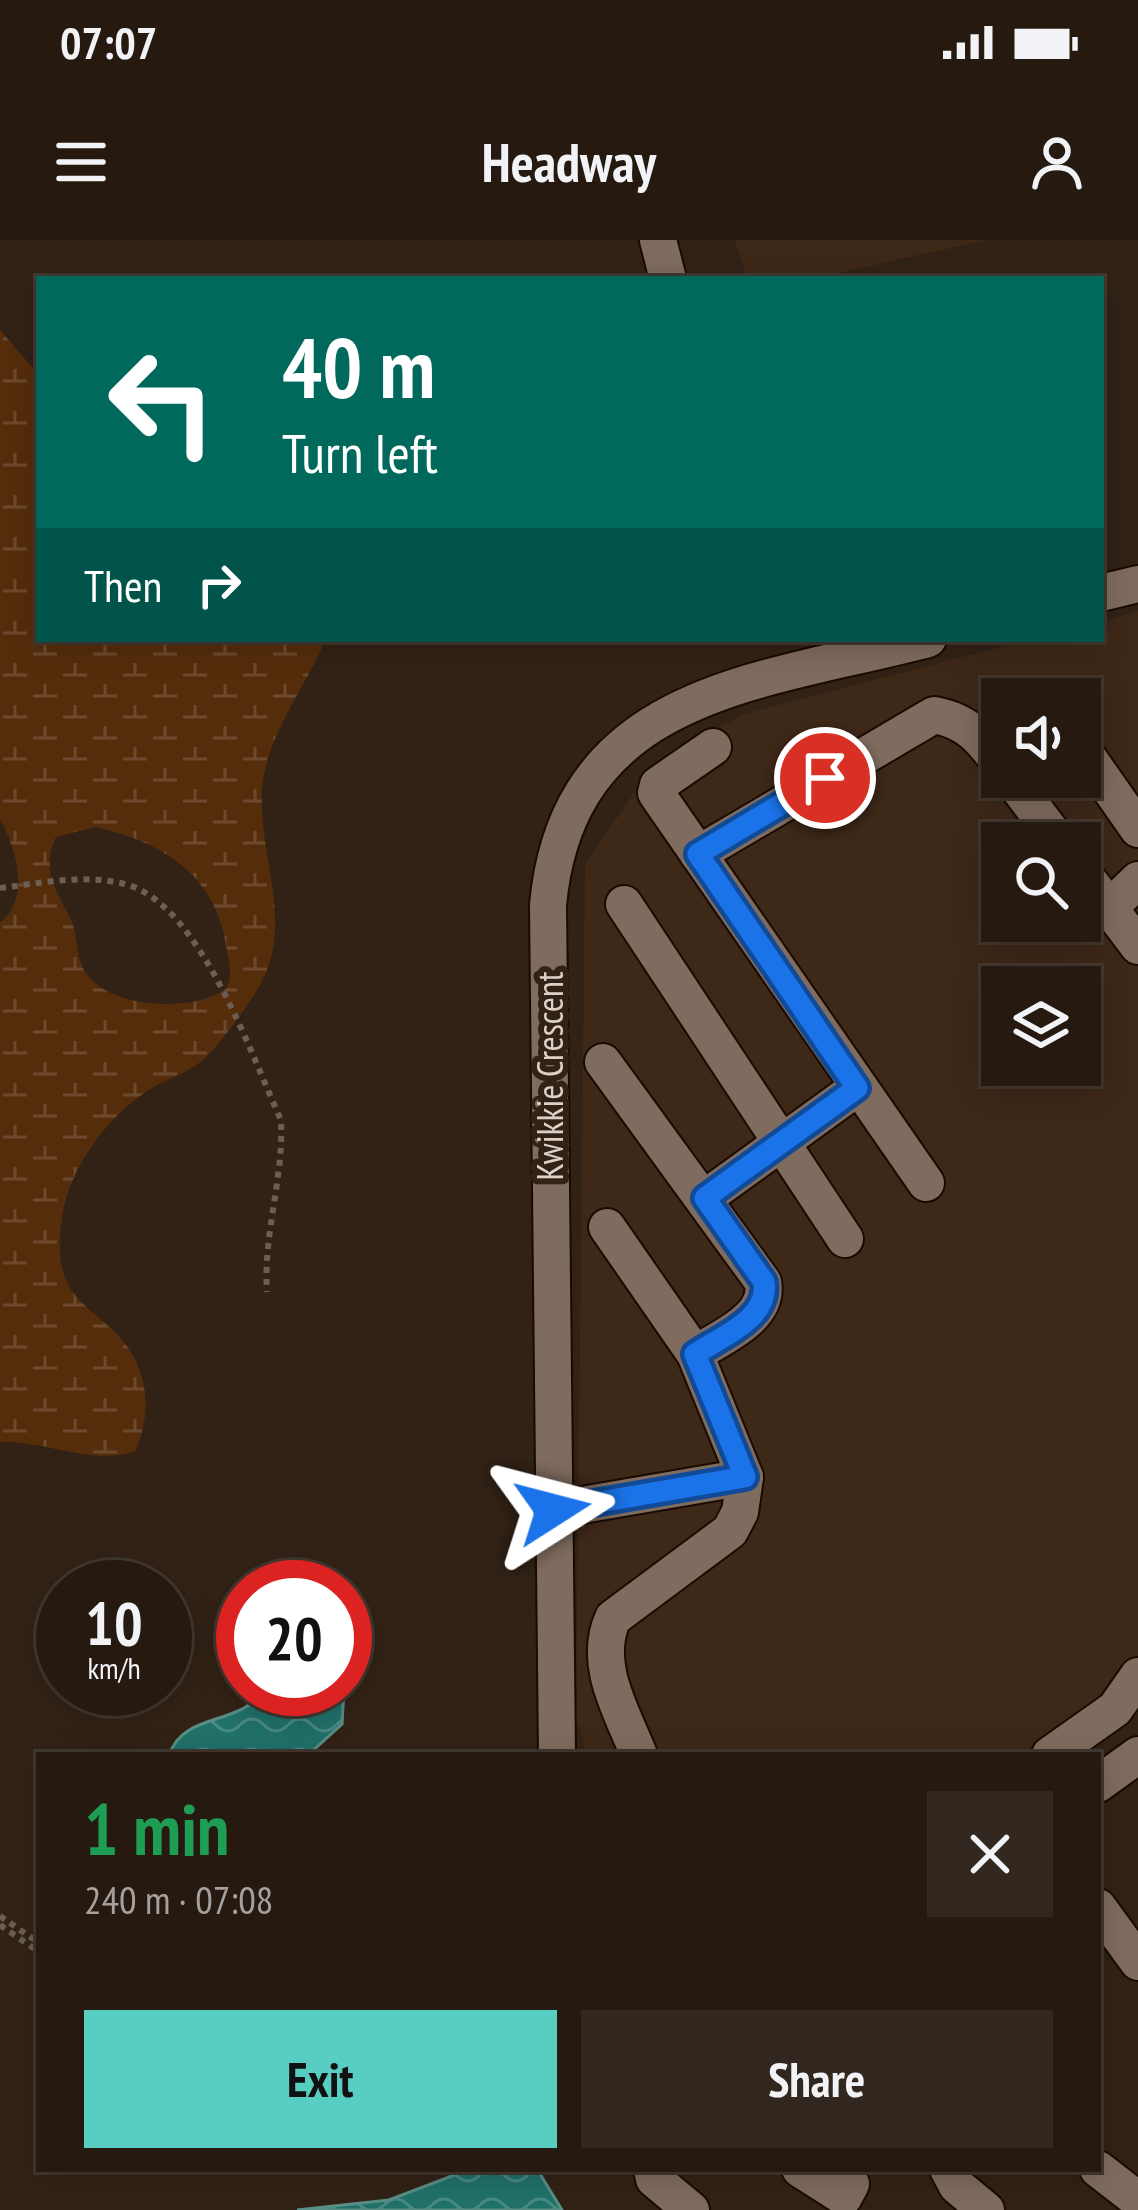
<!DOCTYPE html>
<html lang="en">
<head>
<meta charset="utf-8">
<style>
	body { margin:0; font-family:"PT Sans Narrow",sans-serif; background:#32271e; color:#f1f3f6; height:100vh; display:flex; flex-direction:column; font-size:45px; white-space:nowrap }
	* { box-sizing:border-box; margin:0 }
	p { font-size:39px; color:#a4a19f }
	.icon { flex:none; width:66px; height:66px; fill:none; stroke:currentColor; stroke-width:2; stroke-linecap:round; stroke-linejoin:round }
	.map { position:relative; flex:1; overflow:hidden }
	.details { position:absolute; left:36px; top:1512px; width:1065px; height:420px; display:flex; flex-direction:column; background:#261a10; border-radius:0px; box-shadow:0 6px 30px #0003,0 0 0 3px #423830 }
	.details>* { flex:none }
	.top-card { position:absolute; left:36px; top:36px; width:1068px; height:366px; border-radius:0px; box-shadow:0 6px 30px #0003,0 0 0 3px #423830; background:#00695c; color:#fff; overflow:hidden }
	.fabs { position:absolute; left:981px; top:438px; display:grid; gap:24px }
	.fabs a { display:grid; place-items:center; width:120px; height:120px; border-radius:0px; background:#261a10; box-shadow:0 6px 30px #0003,0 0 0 3px #423830; font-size:60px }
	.speed { position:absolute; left:36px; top:1320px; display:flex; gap:24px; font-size:60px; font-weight:700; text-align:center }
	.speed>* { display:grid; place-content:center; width:156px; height:156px; border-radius:50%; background:#261a10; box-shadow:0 6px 30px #0003,0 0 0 3px #423830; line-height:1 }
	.speed small { font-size:30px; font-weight:400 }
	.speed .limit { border:18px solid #d22; background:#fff; color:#111 }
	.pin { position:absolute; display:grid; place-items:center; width:102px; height:102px; color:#fff; margin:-51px; border:6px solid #fff; border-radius:50%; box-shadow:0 3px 12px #0007 }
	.me { position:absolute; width:132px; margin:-66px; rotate:81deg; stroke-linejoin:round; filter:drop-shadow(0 0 9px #0008) }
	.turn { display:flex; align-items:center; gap:42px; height:252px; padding:0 48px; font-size:54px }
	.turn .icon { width:156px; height:156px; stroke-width:2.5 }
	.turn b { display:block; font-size:84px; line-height:102px }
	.then { display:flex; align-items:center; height:114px; padding:0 48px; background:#0003; gap:24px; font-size:45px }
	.round { display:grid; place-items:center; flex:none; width:126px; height:126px; border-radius:0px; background:#32271e }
	.head { display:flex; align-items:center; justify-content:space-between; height:204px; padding:0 48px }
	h1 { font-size:72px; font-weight:600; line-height:90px; color:#1e9e55 }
	.cta { display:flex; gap:24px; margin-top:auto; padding:24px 48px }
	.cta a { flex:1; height:138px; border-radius:0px; background:#57cec1; color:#111; font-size:48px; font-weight:600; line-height:138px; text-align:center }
	.cta a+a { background:#32271e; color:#f1f3f6 }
	.status { display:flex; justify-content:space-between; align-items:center; height:84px; padding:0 60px; background:#261a10; direction:ltr }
	.status svg { height:33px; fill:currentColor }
	header { display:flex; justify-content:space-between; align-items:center; height:156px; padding:0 48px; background:#261a10; font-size:54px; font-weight:600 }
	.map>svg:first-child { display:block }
	.built { fill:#3e2818; fill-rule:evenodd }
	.wetland { fill:url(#wetland-marsh); fill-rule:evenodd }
	.water { fill:url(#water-waves); stroke:#598e86; stroke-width:3 }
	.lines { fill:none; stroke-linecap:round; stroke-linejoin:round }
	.minor-casing { stroke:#190b02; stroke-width:40 }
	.path { stroke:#6c5e53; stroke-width:6; stroke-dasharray:6 6; stroke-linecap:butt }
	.minor { stroke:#806c5e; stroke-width:36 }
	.route-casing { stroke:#114b97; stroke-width:30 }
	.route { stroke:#1a73e8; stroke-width:21 }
	.labels { text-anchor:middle; stroke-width:12; stroke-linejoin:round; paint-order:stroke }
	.street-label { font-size:36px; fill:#dcd1c9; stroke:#322216 }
</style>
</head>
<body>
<div class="status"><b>07:07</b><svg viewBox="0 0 49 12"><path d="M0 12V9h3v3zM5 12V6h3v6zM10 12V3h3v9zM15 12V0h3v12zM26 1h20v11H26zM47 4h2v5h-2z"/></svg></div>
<header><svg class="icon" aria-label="menu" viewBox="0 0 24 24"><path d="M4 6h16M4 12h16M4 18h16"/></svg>Headway<svg class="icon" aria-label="person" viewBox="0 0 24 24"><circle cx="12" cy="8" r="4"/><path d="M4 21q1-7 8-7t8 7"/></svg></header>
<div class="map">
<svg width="1138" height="1970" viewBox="0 0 1138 1970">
	<defs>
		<pattern id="wetland-marsh" width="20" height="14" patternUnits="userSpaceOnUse" patternTransform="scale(3)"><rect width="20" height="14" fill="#552d0b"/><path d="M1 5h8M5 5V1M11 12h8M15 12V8" fill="none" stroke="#6d4a2d"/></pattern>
		<pattern id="water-waves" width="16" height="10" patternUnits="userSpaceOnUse" patternTransform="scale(3)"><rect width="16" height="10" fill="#21726a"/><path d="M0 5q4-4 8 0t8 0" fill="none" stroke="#4b8b85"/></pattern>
	</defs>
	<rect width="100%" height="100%" fill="#322216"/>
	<g class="built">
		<polygon points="735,0 986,0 812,39 748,39"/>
		<path d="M1138 371V1464L1067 1515H587L576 1478 585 624 655 523 744 474 1031 399H1101V381ZM1002 459H1080V537H1002ZM1002 603H1080V681H1002ZM1002 747H1080V825H1002Z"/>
	</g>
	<path class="wetland" d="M0 90 39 135V399H326C306 446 265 498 262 550 258 623 299 687 254 755 240 776 221 803 203 820 187 834 165 839 147 851 111 875 78 917 66 959 60 981 56 1019 66 1040 77 1066 105 1079 122 1100 149 1130 152 1176 135 1211 94 1226 44 1200 0 1202V683C31 658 17 610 0 579ZM95 587C160 601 214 633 226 704 228 720 234 735 226 749 194 773 108 769 85 732 75 715 78 694 70 677 55 650 41 628 56 597Z"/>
	<g class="water">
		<path d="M267 1449H344L342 1484 308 1515H169C185 1471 236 1488 267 1449Z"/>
		<polygon points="470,1929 537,1929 562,1970 297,1970 389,1960"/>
	</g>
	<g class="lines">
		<defs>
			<g id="minor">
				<polyline points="658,0 668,39"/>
				<polyline points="1101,353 1138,344"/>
				<polyline points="1080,506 1138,589"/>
				<polyline points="713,507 658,545 656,553 926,943"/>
				<polyline points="1010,537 1060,603"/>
				<path d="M698 614 934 475C968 481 982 499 1002 526"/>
				<polyline points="1080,629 1138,706"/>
				<polyline points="624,664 845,999"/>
				<polyline points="1109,668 1138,640"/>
				<path d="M603 822 763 1042C770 1078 721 1097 695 1114"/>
				<polyline points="705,958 857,848"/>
				<path d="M607 987 695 1114 745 1237 740 1272 730 1291 613 1378C592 1424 622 1472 639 1515"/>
				<polyline points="553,1270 745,1237"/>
				<path d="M557 1515 548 665C568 450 760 443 928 399"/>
				<polyline points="1050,1515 1115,1469 1138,1436"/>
				<polyline points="1098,1544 1138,1515"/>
				<polyline points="1098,1667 1138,1722"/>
				<polyline points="652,1929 654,1939 691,1970"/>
				<polyline points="800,1929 844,1957 851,1944 845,1929"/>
				<polyline points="948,1929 957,1946 986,1970"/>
				<polyline points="1098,1929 1138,1960"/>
			</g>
		</defs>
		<use href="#minor" class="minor-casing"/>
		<g class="path">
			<path d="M0 648C42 643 87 633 128 645 201 667 251 815 281 880 284 938 263 993 267 1052"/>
			<polyline points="0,1676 39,1703"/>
			<polyline points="0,1685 39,1712"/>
		</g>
		<use href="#minor" class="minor"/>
	</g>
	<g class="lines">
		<defs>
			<path id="route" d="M553 1270 745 1237 695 1114C721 1097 770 1078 764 1042L705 958 857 848 698 614 825 538"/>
		</defs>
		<use href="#route" class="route-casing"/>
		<use href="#route" class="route"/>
	</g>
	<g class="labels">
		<g class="street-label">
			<text transform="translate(550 836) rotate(-90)" y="13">Kwikkie Crescent</text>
		</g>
	</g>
</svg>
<div class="fabs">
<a><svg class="icon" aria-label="sound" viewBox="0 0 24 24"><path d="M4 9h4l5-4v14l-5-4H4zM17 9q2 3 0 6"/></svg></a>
<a><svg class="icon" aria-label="search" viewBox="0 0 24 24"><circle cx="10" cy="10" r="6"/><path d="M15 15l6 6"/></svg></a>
<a><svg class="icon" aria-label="layers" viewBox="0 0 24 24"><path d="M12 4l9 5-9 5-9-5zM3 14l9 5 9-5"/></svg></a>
</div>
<div class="speed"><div>10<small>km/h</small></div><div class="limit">20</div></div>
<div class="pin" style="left:825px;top:538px;background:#d93025"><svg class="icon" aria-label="arrive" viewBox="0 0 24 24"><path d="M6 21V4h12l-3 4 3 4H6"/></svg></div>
<svg class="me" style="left:553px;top:1270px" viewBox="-20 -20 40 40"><path d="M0-17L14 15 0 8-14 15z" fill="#1a73e8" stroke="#fff" stroke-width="4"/></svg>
<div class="top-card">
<div class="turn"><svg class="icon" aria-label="left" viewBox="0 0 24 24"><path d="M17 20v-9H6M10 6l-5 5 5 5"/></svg><div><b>40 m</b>Turn left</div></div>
<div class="then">Then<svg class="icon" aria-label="right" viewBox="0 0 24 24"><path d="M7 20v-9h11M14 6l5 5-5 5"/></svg></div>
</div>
<section class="details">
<div class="head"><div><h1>1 min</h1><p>240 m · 07:08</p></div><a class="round"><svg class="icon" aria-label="close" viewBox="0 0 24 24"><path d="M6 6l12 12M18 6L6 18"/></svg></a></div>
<div class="cta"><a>Exit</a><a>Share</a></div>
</section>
</div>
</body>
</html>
